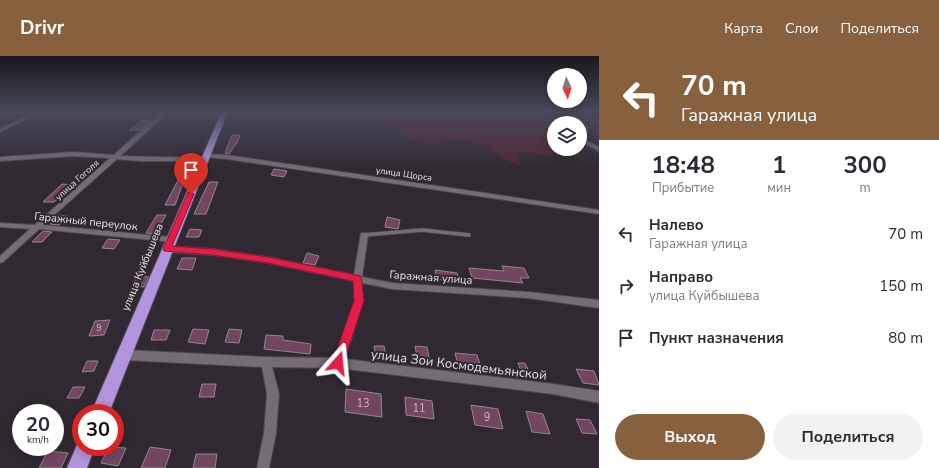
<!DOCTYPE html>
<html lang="ru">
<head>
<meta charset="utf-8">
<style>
	body { margin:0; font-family:"Nunito Sans",sans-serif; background:#f2f2f3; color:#2b2b33; height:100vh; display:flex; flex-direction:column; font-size:15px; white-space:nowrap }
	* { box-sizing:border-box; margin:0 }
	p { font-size:13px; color:#7c7c81 }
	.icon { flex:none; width:22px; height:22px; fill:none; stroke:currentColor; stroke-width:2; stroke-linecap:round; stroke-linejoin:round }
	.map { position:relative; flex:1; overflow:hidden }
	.sheet { display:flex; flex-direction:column; background:#fff; width:340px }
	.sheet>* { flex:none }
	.banner { background:#87603d; color:#fff; overflow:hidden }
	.needle { width:26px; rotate:176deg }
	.fabs { position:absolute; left:547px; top:12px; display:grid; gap:8px }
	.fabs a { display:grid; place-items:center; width:40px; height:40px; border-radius:50%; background:#fff; box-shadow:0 2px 10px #0003; font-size:20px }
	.speed { position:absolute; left:12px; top:348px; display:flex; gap:8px; font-size:20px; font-weight:700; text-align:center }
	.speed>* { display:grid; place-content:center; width:52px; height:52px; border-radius:50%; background:#fff; box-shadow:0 2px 10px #0003; line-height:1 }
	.speed small { font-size:10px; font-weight:400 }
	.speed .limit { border:6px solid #d22; background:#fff; color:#111 }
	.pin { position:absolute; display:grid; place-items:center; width:34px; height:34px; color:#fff; margin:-41px -17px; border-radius:50% 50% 50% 0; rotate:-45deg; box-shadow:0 0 4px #0007 }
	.pin .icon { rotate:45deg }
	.me { position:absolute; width:44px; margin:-22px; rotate:18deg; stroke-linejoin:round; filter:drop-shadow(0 0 3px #0008) }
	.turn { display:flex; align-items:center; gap:14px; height:84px; padding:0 16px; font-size:18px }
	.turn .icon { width:52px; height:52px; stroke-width:2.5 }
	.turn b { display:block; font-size:28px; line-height:34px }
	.eta { display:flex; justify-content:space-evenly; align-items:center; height:68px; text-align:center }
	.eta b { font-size:24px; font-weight:700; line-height:28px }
	.button { display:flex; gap:8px; margin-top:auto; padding:8px 16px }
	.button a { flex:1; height:46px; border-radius:24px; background:#87603d; color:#fff; font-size:16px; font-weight:700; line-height:46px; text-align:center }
	.button a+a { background:#f2f2f3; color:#2b2b33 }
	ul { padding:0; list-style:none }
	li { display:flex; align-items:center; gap:12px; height:52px; padding:0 16px }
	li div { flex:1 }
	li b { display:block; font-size:15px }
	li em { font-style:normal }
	header { display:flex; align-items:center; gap:24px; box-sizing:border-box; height:56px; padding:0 20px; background:#87603d; color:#fff }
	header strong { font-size:19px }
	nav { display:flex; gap:22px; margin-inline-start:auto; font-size:14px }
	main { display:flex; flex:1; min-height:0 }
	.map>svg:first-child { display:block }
	.green { fill:#532633 }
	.building { fill:#724561; stroke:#93868d }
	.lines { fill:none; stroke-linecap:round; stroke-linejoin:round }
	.lane-far1-casing { stroke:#4e484f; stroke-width:3.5 }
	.lane-casing { stroke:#4e484f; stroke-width:4.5 }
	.street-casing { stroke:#4e484f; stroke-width:2 }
	.highway-casing { stroke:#4e484f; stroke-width:2 }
	.lane-far1 { stroke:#756c76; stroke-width:2.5 }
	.lane { stroke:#756c76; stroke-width:3.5 }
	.street { fill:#756c76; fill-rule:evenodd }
	.highway { fill:#b194dd; fill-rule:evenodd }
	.route { fill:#e11d48; stroke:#92132f }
	.labels { text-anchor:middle; stroke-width:4; stroke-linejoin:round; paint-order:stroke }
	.far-street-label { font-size:9px; fill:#e5e0e6; stroke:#312932 }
	.number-label { font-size:9px; fill:#c8b9c5 }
	.street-label { font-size:11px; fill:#e5e0e6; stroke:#312932 }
	.near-number-label { font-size:11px; fill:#c8b9c5 }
	.near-street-label { font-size:13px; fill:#e5e0e6; stroke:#312932 }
</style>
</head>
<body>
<header>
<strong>Drivr</strong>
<nav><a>Карта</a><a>Слои</a><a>Поделиться</a></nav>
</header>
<main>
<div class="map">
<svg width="599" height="412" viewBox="0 0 599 412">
	<rect width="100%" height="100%" fill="#312932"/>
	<g class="green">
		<polygon points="326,55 569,55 579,67 554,67 554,93 580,93 580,97 557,95 551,99 518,96 520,109 502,103 488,90 461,83 432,87 414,85 394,74 351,64 329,60"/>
		<polygon points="577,55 599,55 599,78 595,78"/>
	</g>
	<g class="building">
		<polygon points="141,65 149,65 139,74 130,74"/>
		<polygon points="232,79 240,79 238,85 229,98 225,97"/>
		<polygon points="274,113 287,115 284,121 271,119"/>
		<polygon points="182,117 186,119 175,149 165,149"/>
		<polygon points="209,126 218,126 206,158 194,158"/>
		<polygon points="62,128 74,129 54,146 43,146"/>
		<polygon points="60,159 71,161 64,167 61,167 59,169 50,168"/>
		<polygon points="157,159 166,159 155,178 146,177"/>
		<polygon points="387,161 400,164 398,173 385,171"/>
		<polygon points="190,173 202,174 199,181 186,181"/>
		<polygon points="43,175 52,176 42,186 32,186"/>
		<polygon points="108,183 120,184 114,193 102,192"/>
		<polygon points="307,197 319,200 315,209 303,207"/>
		<polygon points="182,202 196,202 192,214 177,213"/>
		<polygon points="502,210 524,212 529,222 520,222 523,227 472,222 469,212 504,215"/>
		<polygon points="435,214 457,217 459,226 436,223"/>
		<polygon points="137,220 149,221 144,231 132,230"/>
		<polygon points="110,264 104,279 89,280 95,265"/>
		<polygon points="193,273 209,274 205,288 188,286"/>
		<polygon points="229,273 242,274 239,287 225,286"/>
		<polygon points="154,274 170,274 166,284 151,284"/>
		<polygon points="266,279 283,280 283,284 311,288 310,298 264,293"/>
		<polygon points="374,290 384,290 386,301 376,300"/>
		<polygon points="415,290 427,291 430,307 418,306"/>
		<polygon points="455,297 477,299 481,311 458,309"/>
		<polygon points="87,305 98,305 94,315 82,316"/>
		<polygon points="518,307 525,307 531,320 522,319"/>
		<polygon points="576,313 594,315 599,329 583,327"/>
		<polygon points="202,328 216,328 214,341 199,341"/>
		<polygon points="73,331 85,331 79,342 67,342"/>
		<polygon points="346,333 381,338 382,361 345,356"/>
		<polygon points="405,341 432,345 434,363 406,359"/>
		<polygon points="471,349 498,353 503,373 475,369"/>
		<polygon points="526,355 543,358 550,378 532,376"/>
		<polygon points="576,363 590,364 597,378 582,377"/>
		<polygon points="109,391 126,392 118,410 101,407"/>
		<polygon points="150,391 171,394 165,412 141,412"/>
		<polygon points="48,395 68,397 61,412 39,412"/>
		<polygon points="196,398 217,398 215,412 193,412"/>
	</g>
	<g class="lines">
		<defs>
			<polyline id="lane-far1" points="38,56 55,58 121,58"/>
			<polyline id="lane" points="364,179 422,174 469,179"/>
			<g id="street">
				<polygon points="9,55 42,55 0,76 0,73 32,57"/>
				<polygon points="162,55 167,55 161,63 120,100 204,102 206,103 206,105 140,105 117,103 43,169 170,181 174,184 173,186 39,173 3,206 0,207 0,200 30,173 0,171 0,167 35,169 110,102 74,100 0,105 0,101 74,96 114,99"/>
				<polygon points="569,55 574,55 588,72 588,73 585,80 587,85 599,91 599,95 583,87 580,79 584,73 580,67 579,67"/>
				<polygon points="206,98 227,99 599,154 599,158 227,103 204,101 204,99"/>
				<polygon points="361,177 367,177 368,179 362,221 392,227 528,236 599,244 599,252 528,242 392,233 362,227 363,245 345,303 553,328 599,335 599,347 553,338 338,312 272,311 279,338 276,377 269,412 257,412 264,377 267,338 262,311 124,304 120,302 119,299 120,296 124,294 266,301 335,302 355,245 354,225 268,207 213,199 167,196 163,193 167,190 213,193 268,201 354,219"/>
			</g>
			<g id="highway">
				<polygon points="222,55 228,55 109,357 91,357"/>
				<polygon points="79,384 81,384 81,391 95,391 87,412 67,412"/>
			</g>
		</defs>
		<use href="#lane-far1" class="lane-far1-casing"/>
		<use href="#lane" class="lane-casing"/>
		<use href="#street" class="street-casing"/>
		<use href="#highway" class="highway-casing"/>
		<use href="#lane-far1" class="lane-far1"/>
		<use href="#lane" class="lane"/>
		<use href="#street" class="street"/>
		<use href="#highway" class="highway"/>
	</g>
	<linearGradient id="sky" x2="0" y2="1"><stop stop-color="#1b171c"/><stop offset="0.49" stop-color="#48495a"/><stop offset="1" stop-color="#48495a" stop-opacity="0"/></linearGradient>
	<rect width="599" height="113" fill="url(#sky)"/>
	<polygon class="route" points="188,136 191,136 194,138 172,190 212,193 268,201 361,220 364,245 342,311 338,312 334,311 332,307 354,245 353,225 268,207 212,199 164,195 163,193"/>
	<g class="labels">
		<g class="far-street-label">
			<text transform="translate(404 118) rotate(8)" y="3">улица Щорса</text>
			<text transform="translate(77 124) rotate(-42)" y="3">улица Гоголя</text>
		</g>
		<g class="number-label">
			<text x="99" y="275">9</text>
		</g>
		<g class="street-label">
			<text transform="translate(86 165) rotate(6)" y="4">Гаражный переулок</text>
			<text transform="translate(142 211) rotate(-68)" y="4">улица Куйбышева</text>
			<text transform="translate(431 221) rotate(4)" y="4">Гаражная улица</text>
		</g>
		<g class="near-number-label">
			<text x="363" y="351">13</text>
			<text x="419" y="356">11</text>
			<text x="487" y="365">9</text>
		</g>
		<g class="near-street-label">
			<text transform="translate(459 308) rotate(7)" y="5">улица Зои Космодемьянской</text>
		</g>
	</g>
</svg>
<div class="fabs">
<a><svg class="needle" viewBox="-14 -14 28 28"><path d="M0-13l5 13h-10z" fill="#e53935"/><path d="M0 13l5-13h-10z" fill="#7c7c81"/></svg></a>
<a><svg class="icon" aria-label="layers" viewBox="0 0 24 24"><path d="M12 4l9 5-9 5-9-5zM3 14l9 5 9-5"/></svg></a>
</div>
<div class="speed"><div>20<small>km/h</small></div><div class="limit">30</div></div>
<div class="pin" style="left:191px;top:138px;background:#d93025"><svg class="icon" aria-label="arrive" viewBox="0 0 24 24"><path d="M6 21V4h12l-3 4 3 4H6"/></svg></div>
<svg class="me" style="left:338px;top:307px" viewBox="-20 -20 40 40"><path d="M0-17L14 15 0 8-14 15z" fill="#e11d48" stroke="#fff" stroke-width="4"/></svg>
</div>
<section class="sheet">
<div class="banner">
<div class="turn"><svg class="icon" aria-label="left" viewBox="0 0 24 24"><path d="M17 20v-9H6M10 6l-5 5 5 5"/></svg><div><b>70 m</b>Гаражная улица</div></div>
</div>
<div class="eta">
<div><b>18:48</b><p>Прибытие</p></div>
<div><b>1</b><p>мин</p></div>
<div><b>300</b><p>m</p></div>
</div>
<ul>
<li><svg class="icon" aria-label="left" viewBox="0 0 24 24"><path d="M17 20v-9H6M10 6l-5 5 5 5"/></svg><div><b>Налево</b><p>Гаражная улица</p></div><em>70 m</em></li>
<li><svg class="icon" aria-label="right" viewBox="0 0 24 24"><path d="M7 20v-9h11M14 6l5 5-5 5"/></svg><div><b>Направо</b><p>улица Куйбышева</p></div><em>150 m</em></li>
<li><svg class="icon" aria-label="arrive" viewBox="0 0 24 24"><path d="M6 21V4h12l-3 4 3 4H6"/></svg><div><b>Пункт назначения</b></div><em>80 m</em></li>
</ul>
<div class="button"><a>Выход</a><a>Поделиться</a></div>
</section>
</main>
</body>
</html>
